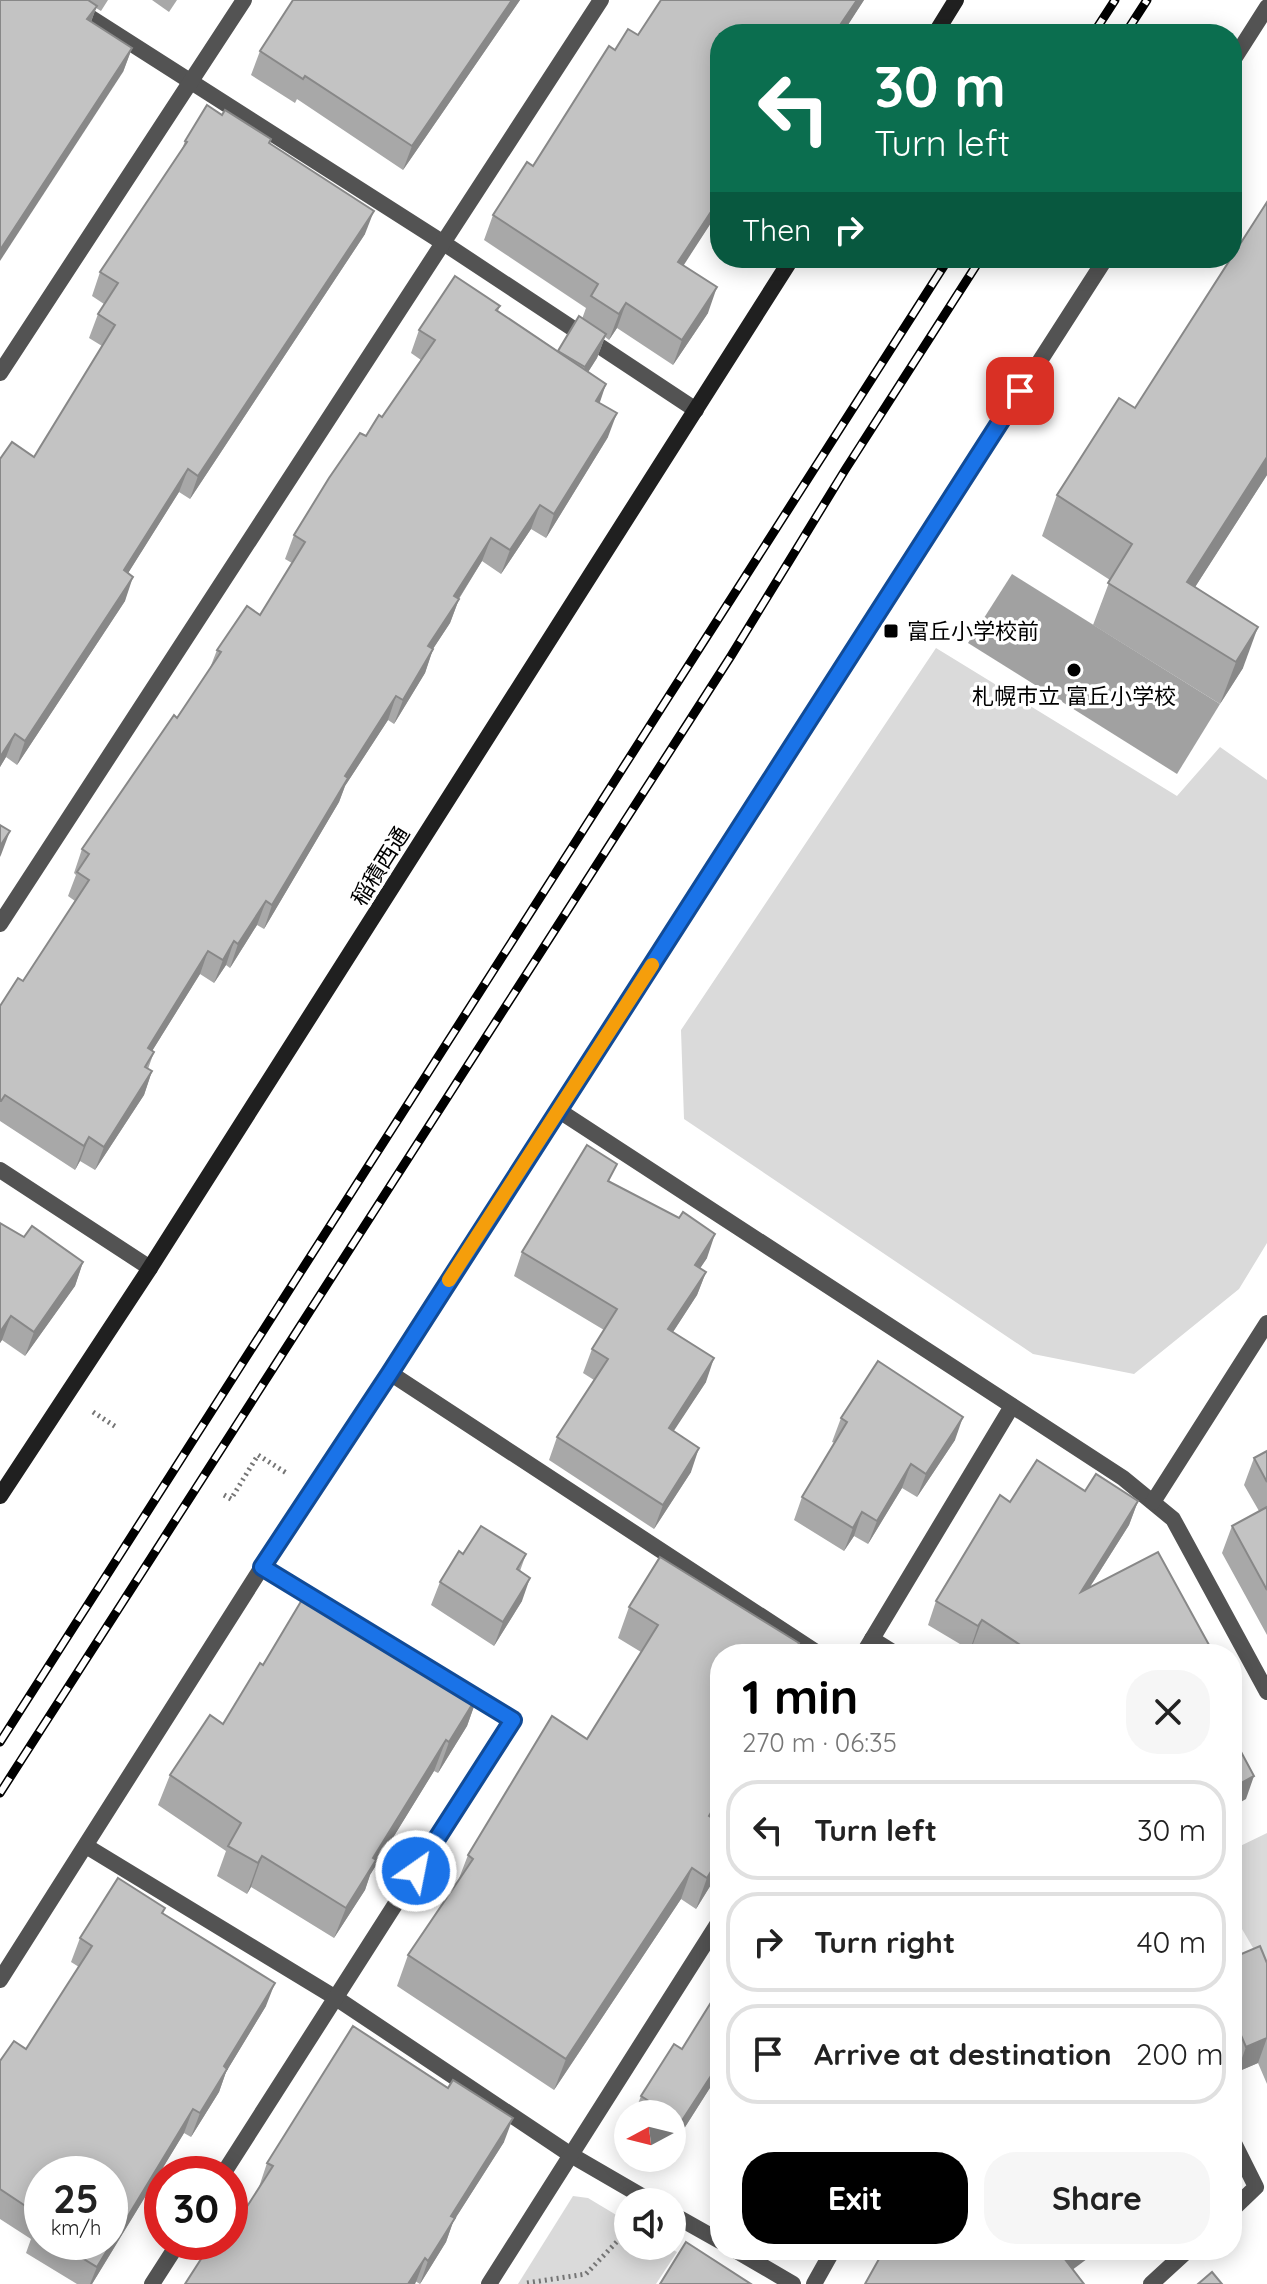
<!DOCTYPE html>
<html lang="en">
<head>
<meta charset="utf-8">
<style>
	body { margin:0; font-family:Quicksand,"Noto Sans JP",sans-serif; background:#f6f6f6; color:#222; height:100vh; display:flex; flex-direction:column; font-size:30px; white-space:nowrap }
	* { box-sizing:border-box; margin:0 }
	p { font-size:26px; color:#767676 }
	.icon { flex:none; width:44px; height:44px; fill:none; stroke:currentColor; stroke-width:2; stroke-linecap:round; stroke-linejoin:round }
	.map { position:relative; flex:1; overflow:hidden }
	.side { position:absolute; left:710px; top:1644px; width:532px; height:616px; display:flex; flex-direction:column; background:#fff; border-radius:32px; box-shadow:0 4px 20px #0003 }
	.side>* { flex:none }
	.hud { position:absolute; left:710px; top:24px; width:532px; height:244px; border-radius:32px; box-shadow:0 4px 20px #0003; background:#0b6e4f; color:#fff; overflow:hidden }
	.needle { width:52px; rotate:263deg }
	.tools { position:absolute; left:614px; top:2100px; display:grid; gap:16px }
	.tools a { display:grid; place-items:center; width:72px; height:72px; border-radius:50%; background:#fff; box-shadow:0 4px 20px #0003; font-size:40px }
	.speed { position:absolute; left:24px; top:2156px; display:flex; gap:16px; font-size:40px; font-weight:700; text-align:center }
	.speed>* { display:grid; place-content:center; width:104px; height:104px; border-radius:50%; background:#fff; box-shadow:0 4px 20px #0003; line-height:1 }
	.speed small { font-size:20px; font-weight:400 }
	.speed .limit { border:12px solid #d22; background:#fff; color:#111 }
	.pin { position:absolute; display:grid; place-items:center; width:68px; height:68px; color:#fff; margin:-34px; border-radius:16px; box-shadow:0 4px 12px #0006 }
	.me { position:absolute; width:88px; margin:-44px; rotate:33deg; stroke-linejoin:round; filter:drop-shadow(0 0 6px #0008) }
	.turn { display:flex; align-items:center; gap:28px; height:168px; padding:0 32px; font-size:36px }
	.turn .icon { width:104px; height:104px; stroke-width:2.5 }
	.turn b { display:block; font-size:56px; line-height:68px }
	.then { display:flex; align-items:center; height:76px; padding:0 32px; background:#0003; gap:16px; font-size:30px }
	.round { display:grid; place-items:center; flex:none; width:84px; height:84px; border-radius:32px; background:#f6f6f6 }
	.overview { display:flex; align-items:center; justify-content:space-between; height:136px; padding:0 32px }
	h1 { font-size:48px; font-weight:800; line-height:60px; color:#000 }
	.primary-button { display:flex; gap:16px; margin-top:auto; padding:16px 32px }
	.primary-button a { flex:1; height:92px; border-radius:32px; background:#000; color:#fff; font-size:32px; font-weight:800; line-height:92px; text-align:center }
	.primary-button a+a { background:#f6f6f6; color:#222 }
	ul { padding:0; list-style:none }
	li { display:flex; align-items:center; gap:24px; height:100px; margin:0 16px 12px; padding:0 16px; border:4px solid #e0e0e0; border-radius:32px }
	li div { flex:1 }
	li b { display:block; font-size:30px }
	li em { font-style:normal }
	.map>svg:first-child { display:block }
	.green { fill:#dadada }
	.water { fill:#a1a1a1 }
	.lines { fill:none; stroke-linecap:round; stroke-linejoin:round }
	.path { stroke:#757575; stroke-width:5; stroke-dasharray:2 4; stroke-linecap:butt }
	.lane { stroke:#535353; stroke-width:16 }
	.street { stroke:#535353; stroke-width:16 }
	.secondary { stroke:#202020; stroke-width:16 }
	.rail-casing { stroke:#000; stroke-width:9 }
	.rail { stroke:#fff; stroke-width:6; stroke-dasharray:18; stroke-linecap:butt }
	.wall { fill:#a8a8a8; fill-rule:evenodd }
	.shaded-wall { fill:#888 }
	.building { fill:#c3c3c3; stroke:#888; stroke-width:2 }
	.route-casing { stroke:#114b97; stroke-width:20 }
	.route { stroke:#1a73e8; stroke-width:14 }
	.slow { stroke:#f59e0b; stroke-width:14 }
	.poi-dot { fill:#000; stroke:#fff; stroke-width:3 }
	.labels { text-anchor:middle; stroke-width:7; stroke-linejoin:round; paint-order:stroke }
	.poi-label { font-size:22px; fill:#000; stroke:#fff; text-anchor:start }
	.street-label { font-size:22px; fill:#000; stroke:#fff }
</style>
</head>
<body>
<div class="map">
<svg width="1267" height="2284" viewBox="0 0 1267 2284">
	<rect width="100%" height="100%" fill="#fff"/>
	<g class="green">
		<polygon points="936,648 1177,796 1220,747 1267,780 1267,1243 1239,1289 1134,1374 1033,1354 684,1119 681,1030"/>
		<polygon points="1267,1833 1267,1972 1242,1929 1232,1933 1232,1850"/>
		<polygon points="573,2196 588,2198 628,2222 628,2246 666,2246 677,2252 656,2284 518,2284"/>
	</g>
	<polygon class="water" points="1012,574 1220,704 1177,774 968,643"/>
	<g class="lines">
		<g class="path">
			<polyline points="93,1412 116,1427"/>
			<polyline points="224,1495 231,1499 258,1455 288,1474"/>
			<polyline points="527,2283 586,2274 628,2230"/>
		</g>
		<polyline class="lane" points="390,1373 819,1654"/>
		<g class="street">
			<polyline points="63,0 442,242 696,410"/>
			<polyline points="1232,62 1267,7"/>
			<polyline points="0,373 244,0"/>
			<polyline points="0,924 601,0"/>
			<polyline points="558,1110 1123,1478 1173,1519 1267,1692"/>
			<polyline points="0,1170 150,1268"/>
			<polyline points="1153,1502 1267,1323"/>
			<polyline points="262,1567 322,1604"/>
			<polyline points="872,1639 896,1654"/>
			<polyline points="863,1654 1012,1406"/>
			<polyline points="86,1846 336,1998 571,2155 652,2202"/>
			<polyline points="0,1980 262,1567 390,1373 1106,258"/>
			<polyline points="1232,2139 1256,2187 1232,2210"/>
			<polyline points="223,2174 513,1720 458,1686"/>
			<polyline points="672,2214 720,2241"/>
			<polyline points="735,2250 793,2284"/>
			<polyline points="152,2284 179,2242"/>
			<polyline points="489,2284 720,1920"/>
			<polyline points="814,2284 833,2250"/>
			<polyline points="1151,2284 1188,2250"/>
		</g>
		<g class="secondary">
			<polyline points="935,34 956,0"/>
			<polyline points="0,1496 150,1268 792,258"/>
		</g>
		<defs>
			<g id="rail">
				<polyline points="1093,34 1115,0"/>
				<polyline points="1125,34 1147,0"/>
				<polyline points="0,1742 949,258"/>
				<polyline points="0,1793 731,656 845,470 981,258"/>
			</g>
		</defs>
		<use href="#rail" class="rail-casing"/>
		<use href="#rail" class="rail"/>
	</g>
	<g class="wall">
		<polygon points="0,0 108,0 101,11 96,8 91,22 132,48 123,72"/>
		<polygon points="152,0 177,0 169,12"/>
		<polygon points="293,0 520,0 403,170 297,99 295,103 251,75 260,51"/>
		<polygon points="661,0 864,0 842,34 720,34 720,209 683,265 708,313 673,365 617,328 609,340 605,337 597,358 588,372 599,403 608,437 546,538 531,529 501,574 482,561 459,599 450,623 433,649 425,673 394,724 388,720 345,786 339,802 264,929 257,925 230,968 226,965 214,983 200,974 152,1051 154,1052 148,1069 152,1071 144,1095 95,1170 80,1161 75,1170 0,1121 0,1006 23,981 75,901 68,896 76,875 74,873 82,849 177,718 210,668 217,650 260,615 292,563 285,559 294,535 366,436 382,417 421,360 411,353 419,330 500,306 498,311 558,351 582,319 586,308 484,240 493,215 533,166 615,50 638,35"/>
		<polygon points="222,115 271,139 270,144 365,234 190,499 179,492 128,573 125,601 17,765 6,757 0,767 0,459 34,457 102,346 89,338 98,314 104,304 92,296 100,272 181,152 185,141"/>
		<polygon points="1267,202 1267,475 1195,587 1243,668 1220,704 1093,625 1110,580 1042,536 1057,495 1135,408"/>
		<polygon points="611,1182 707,1258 700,1268 706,1272 697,1295 673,1332 706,1382 673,1431 691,1472 654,1529 549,1460 557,1437 594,1380 583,1373 592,1349 604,1330 514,1276 522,1252"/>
		<polygon points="0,1223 24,1237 83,1262 75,1286 25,1356 2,1340 0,1343"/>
		<polygon points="841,1418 955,1440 917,1497 902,1488 868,1544 854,1536 844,1551 794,1520 802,1497 835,1443 832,1442"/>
		<polygon points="1267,1451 1267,1635 1222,1553 1232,1526 1259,1511 1244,1485 1254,1458"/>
		<polygon points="1085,1491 1138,1501 1129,1525 1090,1587 1214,1654 989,1654 973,1644 970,1650 928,1625 936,1601"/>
		<polygon points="463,1554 526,1554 520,1571 522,1601 494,1646 431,1605 440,1582"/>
		<polygon points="629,1607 720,1654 720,1811 715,1820 720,1823 720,1870 696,1909 681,1899 554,2090 397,1986 408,1955 458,1881 468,1855 587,1739 641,1652 618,1638"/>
		<polygon points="263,1665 478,1695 467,1726 438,1773 434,1771 370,1875 365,1890 334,1938 251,1887 247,1894 217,1876 226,1851 158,1805 170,1775 223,1724"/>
		<path d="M165 1908 163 1913 266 2006 226 2072 219 2092 191 2137 184 2133 92 2284H77L26 2253 31 2239 0 2219V2061L26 2049 79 1967 71 1962 80 1938ZM42 2174 110 2242H42Z"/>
		<polygon points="1232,1958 1267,1963 1267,2084 1258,2063 1237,2072 1232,2060"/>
		<polygon points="720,1988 720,2072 673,2146 672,2114 634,2114 641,2096 682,2049"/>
		<polygon points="504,2142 453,2222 446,2242 420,2284 259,2187 267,2163"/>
	</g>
	<g class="shaded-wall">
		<polygon points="512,0 520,0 403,170 412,146"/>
		<polygon points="857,0 864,0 842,34 834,34"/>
		<polygon points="97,6 88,29 87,19"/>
		<polygon points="132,48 123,72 0,261 0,250"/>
		<polygon points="720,198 720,209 669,288 678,262"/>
		<polygon points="374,211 365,234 190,499 198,476"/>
		<polygon points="717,287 708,313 673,365 682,340"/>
		<polygon points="626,303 617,328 609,340 619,314"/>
		<polygon points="606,334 597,358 576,391 585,367"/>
		<polygon points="606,384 598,408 596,401"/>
		<polygon points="617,413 608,437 546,538 554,514"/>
		<polygon points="1267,457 1267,475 1172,623 1187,582"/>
		<polygon points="188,469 179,492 115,594 124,570"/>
		<polygon points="540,505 531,529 501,574 510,550"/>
		<polygon points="491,538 482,561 449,614 459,599 450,623 419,670 428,646 454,596"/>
		<polygon points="133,577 125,601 17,765 25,741"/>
		<polygon points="1258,627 1243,668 1220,704 1236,662"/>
		<polygon points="433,649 425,673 394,724 403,700"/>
		<polygon points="396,696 388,720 345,786 339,802 264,929 272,905 345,776"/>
		<polygon points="15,734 6,757 0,767 0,757"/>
		<polygon points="10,831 1,855 0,857 0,846"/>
		<polygon points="266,901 257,925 230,968 238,944"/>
		<polygon points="234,941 226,965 214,983 223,960"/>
		<polygon points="208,951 200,974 139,1072 148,1048"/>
		<polygon points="152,1071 144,1095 95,1170 104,1147"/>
		<polygon points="89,1137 80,1161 75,1170 84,1146"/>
		<polygon points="715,1234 707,1258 687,1288 695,1265"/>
		<polygon points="83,1262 75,1286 25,1356 34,1332"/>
		<polygon points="706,1272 697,1295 660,1352 668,1329"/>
		<polygon points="11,1316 2,1340 0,1343 0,1332"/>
		<polygon points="714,1358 706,1382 660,1452 669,1428"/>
		<polygon points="963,1417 955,1440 917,1497 926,1474"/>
		<polygon points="699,1448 691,1472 654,1529 663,1505"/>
		<polygon points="911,1464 902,1488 868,1544 877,1521"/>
		<polygon points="1138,1501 1129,1525 1072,1615 1081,1592"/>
		<polygon points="862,1512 854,1536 844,1551 853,1528"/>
		<polygon points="530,1578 522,1601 494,1646 503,1622"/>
		<polygon points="982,1620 973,1644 970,1650 978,1626"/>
		<polygon points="478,1695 467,1726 438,1773 449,1742"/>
		<polygon points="446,1740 434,1771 370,1875 365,1890 334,1938 346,1908 373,1858"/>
		<polygon points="1254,1776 1246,1799 1232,1807 1232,1788"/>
		<polygon points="720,1798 720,1811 697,1847 709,1816"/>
		<polygon points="262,1856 251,1887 247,1894 258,1863"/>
		<polygon points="720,1857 720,1870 696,1909 707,1878"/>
		<polygon points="692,1868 681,1899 554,2090 566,2059"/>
		<polygon points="275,1983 266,2006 226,2072 219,2092 191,2137 200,2113 224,2066"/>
		<polygon points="1267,2038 1258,2063 1237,2072 1246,2047"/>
		<polygon points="720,2062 720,2072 673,2146 681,2122"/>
		<polygon points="193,2109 184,2133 92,2284 90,2284 97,2267"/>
		<polygon points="513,2118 504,2142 453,2222 446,2242 420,2284 428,2261 451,2216"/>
		<polygon points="1075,2250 1099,2250 1056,2282 1064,2258"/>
		<polygon points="425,2258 416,2282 415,2284 408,2284"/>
	</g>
	<g class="building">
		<polygon points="0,0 88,0 97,6 87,19 132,48 0,250"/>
		<polygon points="293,0 512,0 412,146 305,76 303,79 260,51"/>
		<polygon points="661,0 857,0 834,34 720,34 720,198 678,262 717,287 682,340 626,303 619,314 591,296 598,284 493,215 527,162 533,166 609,46 615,50 628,29 638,35"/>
		<polygon points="207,105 222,115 225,110 271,139 269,143 374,211 198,476 188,469 124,570 133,577 25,741 15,734 0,757 0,459 12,442 34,457 115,325 98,314 118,283 100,272 187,142 185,141"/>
		<polygon points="1267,202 1267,457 1187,582 1258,627 1236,662 1108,583 1132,544 1057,495 1119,398 1135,408"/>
		<polygon points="455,276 500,306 496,310 606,384 596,401 617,413 554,514 540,505 510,550 491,538 454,596 459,599 428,646 433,649 403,700 396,696 345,776 348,778 272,905 266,901 238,944 234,941 223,960 208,951 148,1048 154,1052 145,1067 152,1071 104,1147 89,1137 84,1146 5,1095 1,1101 0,1101 0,1006 18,978 23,981 89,880 77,872 89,854 82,849 174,715 177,718 221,652 217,650 247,606 260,615 305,542 294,535 329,478 360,433 366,436 379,415 382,417 435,340 419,330"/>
		<polygon points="579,316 606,334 585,367 558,351"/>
		<polygon points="0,825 10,831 0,846"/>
		<polygon points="587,1145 617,1164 608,1181 679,1218 683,1212 715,1234 695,1265 706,1272 668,1329 714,1358 669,1428 699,1448 663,1505 557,1437 608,1359 592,1349 617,1309 522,1252"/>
		<polygon points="0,1223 24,1237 32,1226 83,1262 34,1332 11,1316 0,1332"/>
		<polygon points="878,1361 963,1417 926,1474 911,1464 877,1521 862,1512 853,1528 802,1497 847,1422 841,1418"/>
		<polygon points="1267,1451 1267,1482 1254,1458"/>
		<polygon points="1037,1460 1085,1491 1096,1474 1138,1501 1081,1592 1158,1552 1214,1654 1034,1654 982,1620 978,1626 936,1601 1000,1495 1010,1502"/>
		<polygon points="1267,1507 1267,1590 1232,1526"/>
		<polygon points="481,1526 526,1554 517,1569 530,1578 503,1622 440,1582 459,1551 463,1554"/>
		<polygon points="660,1557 799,1643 794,1651 799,1654 720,1654 720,1798 709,1816 720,1823 720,1857 707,1878 692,1868 566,2059 408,1955 473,1859 468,1855 552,1716 587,1739 658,1625 629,1607"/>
		<polygon points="306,1593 478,1695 449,1742 446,1740 373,1858 376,1860 346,1908 262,1856 258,1863 228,1846 241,1823 170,1775 210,1715 223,1724 260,1663 263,1665"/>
		<polygon points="1232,1735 1254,1776 1232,1788"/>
		<polygon points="118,1878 165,1908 162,1913 275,1983 224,2066 227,2069 200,2113 193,2109 97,2267 56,2242 110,2242 110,2174 42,2174 42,2233 35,2229 42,2217 0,2189 0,2061 14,2041 26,2049 92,1946 80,1938"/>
		<polygon points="1260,1946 1267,1963 1267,2038 1246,2047 1232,2014 1232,1958"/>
		<polygon points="720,1988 720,2062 681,2122 672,2116 672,2114 669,2114 641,2096 674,2044 682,2049"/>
		<polygon points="353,2026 448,2088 453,2080 513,2118 451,2216 455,2218 428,2261 425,2258 408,2284 185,2284 212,2242 220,2242 223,2244 225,2242 230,2242 230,2233 273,2166 267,2163"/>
		<polygon points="686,2242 751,2284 660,2284"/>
		<polygon points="884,2250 1075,2250 1064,2258 1084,2284 865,2284"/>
		<polygon points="1212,2272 1222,2284 1198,2284"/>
	</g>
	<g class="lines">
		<defs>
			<polyline id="route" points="416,1871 513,1720 262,1567 390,1373 1020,391"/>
		</defs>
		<use href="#route" class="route-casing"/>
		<use href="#route" class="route"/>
		<polyline class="slow" points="449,1280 652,965"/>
	</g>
	<g class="poi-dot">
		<rect x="883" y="623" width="16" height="16" rx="4"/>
		<circle cx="1074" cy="670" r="8"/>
	</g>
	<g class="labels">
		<g class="poi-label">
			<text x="907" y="639">富丘小学校前</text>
			<text x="1074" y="704" text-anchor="middle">札幌市立 富丘小学校</text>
		</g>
		<g class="street-label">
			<text transform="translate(380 866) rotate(-58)" y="8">稲積西通</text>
		</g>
	</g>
</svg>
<div class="tools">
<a><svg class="needle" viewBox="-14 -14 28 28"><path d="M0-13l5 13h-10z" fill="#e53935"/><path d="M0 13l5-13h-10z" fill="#767676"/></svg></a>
<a><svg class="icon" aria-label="sound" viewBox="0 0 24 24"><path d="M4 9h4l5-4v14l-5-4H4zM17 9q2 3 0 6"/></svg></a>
</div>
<div class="speed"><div>25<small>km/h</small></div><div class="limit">30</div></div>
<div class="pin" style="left:1020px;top:391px;background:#d93025"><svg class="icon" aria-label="arrive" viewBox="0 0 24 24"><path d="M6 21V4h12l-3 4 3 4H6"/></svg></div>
<svg class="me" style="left:416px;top:1871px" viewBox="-20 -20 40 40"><circle r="17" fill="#1a73e8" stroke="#fff" stroke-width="3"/><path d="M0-11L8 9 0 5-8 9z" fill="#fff"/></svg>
<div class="hud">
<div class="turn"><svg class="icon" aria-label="left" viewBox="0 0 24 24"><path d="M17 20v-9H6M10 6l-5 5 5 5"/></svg><div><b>30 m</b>Turn left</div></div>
<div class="then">Then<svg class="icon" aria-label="right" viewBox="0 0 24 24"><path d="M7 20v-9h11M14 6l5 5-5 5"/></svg></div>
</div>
<section class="side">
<div class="overview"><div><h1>1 min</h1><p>270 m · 06:35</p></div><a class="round"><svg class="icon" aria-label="close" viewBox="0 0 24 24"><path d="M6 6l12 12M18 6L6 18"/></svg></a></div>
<ul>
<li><svg class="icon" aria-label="left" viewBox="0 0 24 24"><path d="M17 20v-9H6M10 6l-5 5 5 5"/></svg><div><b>Turn left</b></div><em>30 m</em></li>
<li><svg class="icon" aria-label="right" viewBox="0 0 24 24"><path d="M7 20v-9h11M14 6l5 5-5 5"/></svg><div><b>Turn right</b></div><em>40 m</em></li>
<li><svg class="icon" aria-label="arrive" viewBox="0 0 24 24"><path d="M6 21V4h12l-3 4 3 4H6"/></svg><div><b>Arrive at destination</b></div><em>200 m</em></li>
</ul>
<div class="primary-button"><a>Exit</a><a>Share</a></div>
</section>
</div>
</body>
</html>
